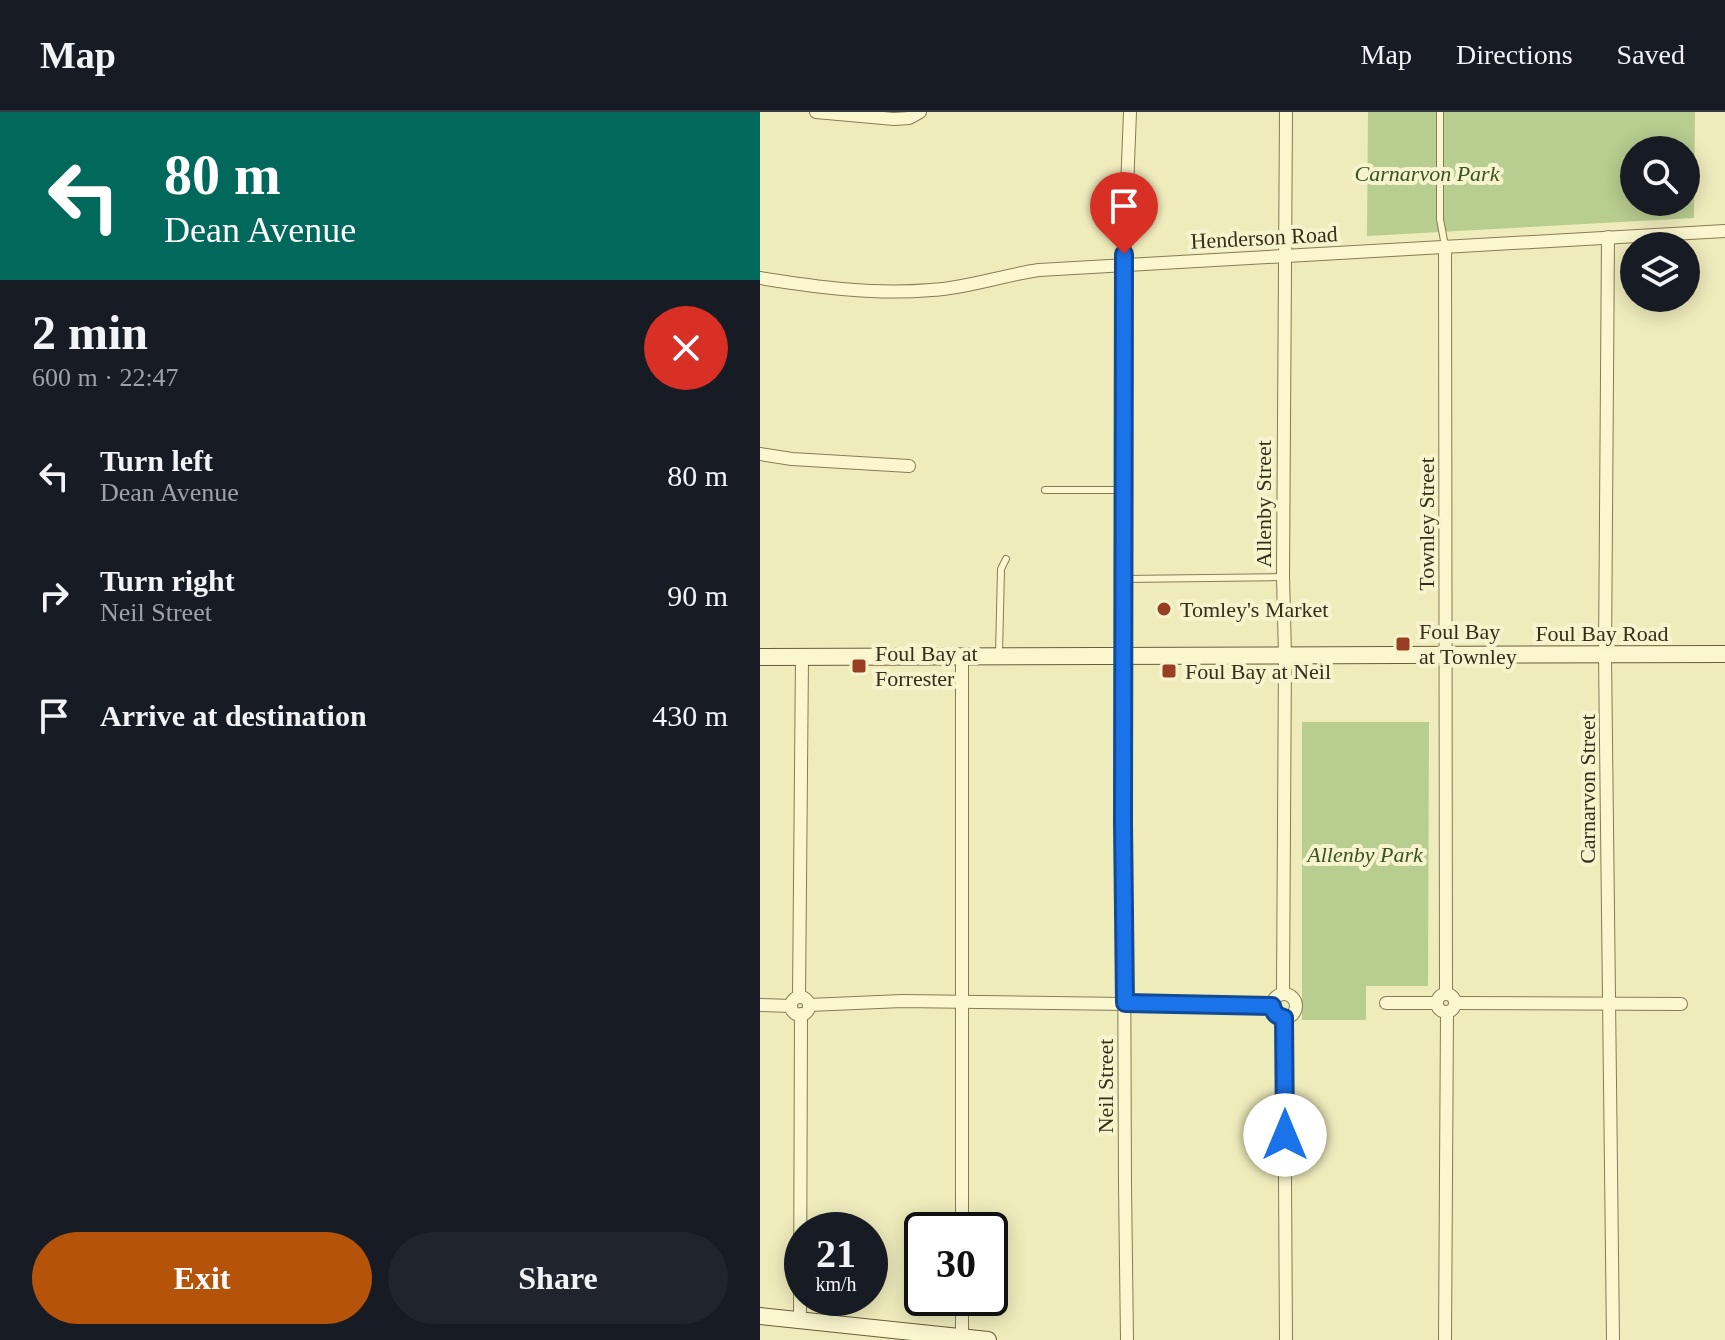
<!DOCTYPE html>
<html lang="en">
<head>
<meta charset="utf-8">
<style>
	body { margin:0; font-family:Georgia,serif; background:#20242c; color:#f1f3f6; height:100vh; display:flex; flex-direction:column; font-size:30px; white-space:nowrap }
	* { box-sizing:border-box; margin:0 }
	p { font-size:26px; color:#9ea1a6 }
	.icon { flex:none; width:44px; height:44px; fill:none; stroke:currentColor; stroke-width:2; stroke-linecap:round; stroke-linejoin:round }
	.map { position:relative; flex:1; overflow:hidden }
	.details { display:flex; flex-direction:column; background:#171b24; width:760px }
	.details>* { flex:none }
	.banner { background:#00695c; color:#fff; overflow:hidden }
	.tools { position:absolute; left:860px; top:24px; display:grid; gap:16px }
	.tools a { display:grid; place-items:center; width:80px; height:80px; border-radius:50%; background:#171b24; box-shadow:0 4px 20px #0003; font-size:40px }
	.speed { position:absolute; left:24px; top:1100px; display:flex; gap:16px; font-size:40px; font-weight:700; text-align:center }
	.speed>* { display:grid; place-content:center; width:104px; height:104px; border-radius:50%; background:#171b24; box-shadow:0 4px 20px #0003; line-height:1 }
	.speed small { font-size:20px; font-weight:400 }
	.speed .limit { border:4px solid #111; border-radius:12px; background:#fff; color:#111 }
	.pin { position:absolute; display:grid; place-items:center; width:68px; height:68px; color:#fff; margin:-82px -34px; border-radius:50% 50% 50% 0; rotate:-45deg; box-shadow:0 0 8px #0007 }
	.pin .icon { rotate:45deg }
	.me { position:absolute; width:88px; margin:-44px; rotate:0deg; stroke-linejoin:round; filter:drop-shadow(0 0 6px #0008) }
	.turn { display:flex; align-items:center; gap:28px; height:168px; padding:0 32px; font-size:36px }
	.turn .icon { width:104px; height:104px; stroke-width:2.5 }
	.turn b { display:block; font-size:56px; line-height:68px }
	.round { display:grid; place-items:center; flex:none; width:84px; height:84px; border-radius:42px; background:#20242c }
	.summary { display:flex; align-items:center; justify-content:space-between; height:136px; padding:0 32px }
	h1 { font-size:48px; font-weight:600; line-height:60px }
	.button { display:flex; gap:16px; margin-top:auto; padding:16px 32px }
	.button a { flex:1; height:92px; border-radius:48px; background:#b45309; color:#fff; font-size:32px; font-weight:600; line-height:92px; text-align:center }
	.button a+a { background:#20242c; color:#f1f3f6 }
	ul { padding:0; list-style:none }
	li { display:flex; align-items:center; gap:24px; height:120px; padding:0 32px }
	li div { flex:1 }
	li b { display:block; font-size:30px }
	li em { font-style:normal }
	header { display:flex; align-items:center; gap:48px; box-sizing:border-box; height:112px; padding:0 40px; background:#171b24; border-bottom:2px solid #363941 }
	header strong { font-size:38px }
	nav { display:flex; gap:44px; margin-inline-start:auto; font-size:28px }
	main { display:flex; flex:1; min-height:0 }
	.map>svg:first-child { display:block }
	.green { fill:#b8cd90; fill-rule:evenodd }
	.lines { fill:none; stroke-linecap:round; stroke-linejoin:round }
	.lane-casing { stroke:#877b55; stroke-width:8 }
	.street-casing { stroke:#877b55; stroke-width:14 }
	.secondary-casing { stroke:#695c39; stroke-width:18 }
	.lane { stroke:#faf7cf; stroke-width:6 }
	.street { stroke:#faf7cf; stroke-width:12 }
	.secondary { stroke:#faf7cf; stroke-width:16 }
	.route-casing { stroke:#114b97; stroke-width:20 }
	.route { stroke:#1a73e8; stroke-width:14 }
	.poi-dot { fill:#983e23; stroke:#f6f4cc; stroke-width:3 }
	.labels { text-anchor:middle; stroke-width:8; stroke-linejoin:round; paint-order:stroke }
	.park-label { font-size:22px; font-style:italic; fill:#3a5321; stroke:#f6f4cc }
	.street-label { font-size:22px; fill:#362e1b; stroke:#f6f4cc }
	.poi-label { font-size:22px; fill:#362e1b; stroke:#f6f4cc; text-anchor:start }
</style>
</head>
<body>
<header>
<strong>Map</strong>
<nav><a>Map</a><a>Directions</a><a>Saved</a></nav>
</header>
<main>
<section class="details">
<div class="banner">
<div class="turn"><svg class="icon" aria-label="left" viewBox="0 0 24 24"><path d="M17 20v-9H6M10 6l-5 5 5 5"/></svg><div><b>80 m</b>Dean Avenue</div></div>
</div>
<div class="summary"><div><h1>2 min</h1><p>600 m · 22:47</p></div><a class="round" style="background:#d93025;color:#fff"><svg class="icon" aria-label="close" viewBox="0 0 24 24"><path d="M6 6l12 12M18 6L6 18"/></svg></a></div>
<ul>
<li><svg class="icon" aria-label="left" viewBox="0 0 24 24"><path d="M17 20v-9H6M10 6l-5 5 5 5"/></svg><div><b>Turn left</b><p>Dean Avenue</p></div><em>80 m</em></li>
<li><svg class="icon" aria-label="right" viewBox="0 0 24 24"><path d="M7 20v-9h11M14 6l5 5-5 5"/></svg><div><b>Turn right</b><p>Neil Street</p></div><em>90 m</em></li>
<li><svg class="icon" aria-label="arrive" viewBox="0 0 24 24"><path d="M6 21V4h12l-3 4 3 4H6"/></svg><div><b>Arrive at destination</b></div><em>430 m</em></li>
</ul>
<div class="button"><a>Exit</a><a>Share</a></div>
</section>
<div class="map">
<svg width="965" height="1228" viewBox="0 0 965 1228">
	<rect width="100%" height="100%" fill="#efecbc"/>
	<g class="green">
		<path d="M608 0H935L934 106 607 124ZM874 38H926V90H874Z"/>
		<polygon points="542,610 669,610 668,874 606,874 606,908 542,908"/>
	</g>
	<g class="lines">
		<defs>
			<g id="lane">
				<polyline points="680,0 680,107 685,134"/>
				<polyline points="285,378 362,378"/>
				<polyline points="363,467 523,465"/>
				<polyline points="239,542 241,457 246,447"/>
			</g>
			<g id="street">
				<polyline points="56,0 134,7 149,6 160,0"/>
				<polyline points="848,125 845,543 853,1228"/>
				<polyline points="685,134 686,882"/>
				<path d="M0 166C56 175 114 183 171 178 208 176 243 163 279 158L965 119"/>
				<polyline points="0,342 32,347 149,354"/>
				<polyline points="202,543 202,1118"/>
				<polyline points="523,881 525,543 523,465 526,0"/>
				<circle cx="524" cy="894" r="12"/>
				<circle cx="686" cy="891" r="9"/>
				<polyline points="39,885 42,545"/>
				<circle cx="40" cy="894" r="9"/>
				<polyline points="626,891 677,891"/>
				<polyline points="695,891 921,892"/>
				<polyline points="0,893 31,894"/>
				<polyline points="49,893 142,889 512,894"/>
				<polyline points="524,906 526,1228"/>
				<polyline points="202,1186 202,1228"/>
				<polyline points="40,1208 41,902"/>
				<polyline points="367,1228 365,1073 363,543 364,153 370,0"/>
				<polyline points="685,1228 687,900"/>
			</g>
			<g id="secondary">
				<polyline points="0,545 965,542"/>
				<polyline points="0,1204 228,1228"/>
			</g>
		</defs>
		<use href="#lane" class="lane-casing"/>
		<use href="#street" class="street-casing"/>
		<use href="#secondary" class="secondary-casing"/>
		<use href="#lane" class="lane"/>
		<use href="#street" class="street"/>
		<use href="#secondary" class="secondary"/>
	</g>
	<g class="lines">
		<defs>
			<path id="route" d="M364 142 363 710 365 891 512 894C514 902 517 904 524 906L525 1023"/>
		</defs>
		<use href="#route" class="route-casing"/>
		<use href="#route" class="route"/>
	</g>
	<g class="poi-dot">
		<circle cx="404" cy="497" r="8"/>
		<rect x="635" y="524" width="16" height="16" rx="4"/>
		<rect x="91" y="546" width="16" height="16" rx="4"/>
		<rect x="401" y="551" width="16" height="16" rx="4"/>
	</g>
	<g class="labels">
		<g class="park-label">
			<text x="667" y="69">Carnarvon Park</text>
			<text x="605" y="750">Allenby Park</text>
		</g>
		<g class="street-label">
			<text transform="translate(504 125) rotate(-3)" y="8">Henderson Road</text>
			<text transform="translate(503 392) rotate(-90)" y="8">Allenby Street</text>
			<text transform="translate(666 412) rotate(-90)" y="8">Townley Street</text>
			<text x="842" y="529">Foul Bay Road</text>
			<text transform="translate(827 677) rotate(-90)" y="8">Carnarvon Street</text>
			<text transform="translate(345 974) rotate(-90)" y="8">Neil Street</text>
		</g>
		<g class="poi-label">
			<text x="420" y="505">Tomley's Market</text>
			<text x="659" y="527">Foul Bay<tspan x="659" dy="25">at Townley</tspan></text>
			<text x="115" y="549">Foul Bay at<tspan x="115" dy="25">Forrester</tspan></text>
			<text x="425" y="567">Foul Bay at Neil</text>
		</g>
	</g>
</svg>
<div class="tools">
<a><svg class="icon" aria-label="search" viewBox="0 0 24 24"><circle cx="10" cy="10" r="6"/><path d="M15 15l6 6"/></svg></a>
<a><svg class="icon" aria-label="layers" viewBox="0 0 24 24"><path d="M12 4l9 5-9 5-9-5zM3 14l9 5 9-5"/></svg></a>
</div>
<div class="speed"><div>21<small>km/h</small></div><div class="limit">30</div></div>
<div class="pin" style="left:364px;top:142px;background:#d93025"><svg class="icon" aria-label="arrive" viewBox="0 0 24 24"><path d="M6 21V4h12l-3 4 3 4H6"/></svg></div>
<svg class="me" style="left:525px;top:1023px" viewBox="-20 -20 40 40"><circle r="19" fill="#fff"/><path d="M0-13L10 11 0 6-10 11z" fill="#1a73e8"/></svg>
</div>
</main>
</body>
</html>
